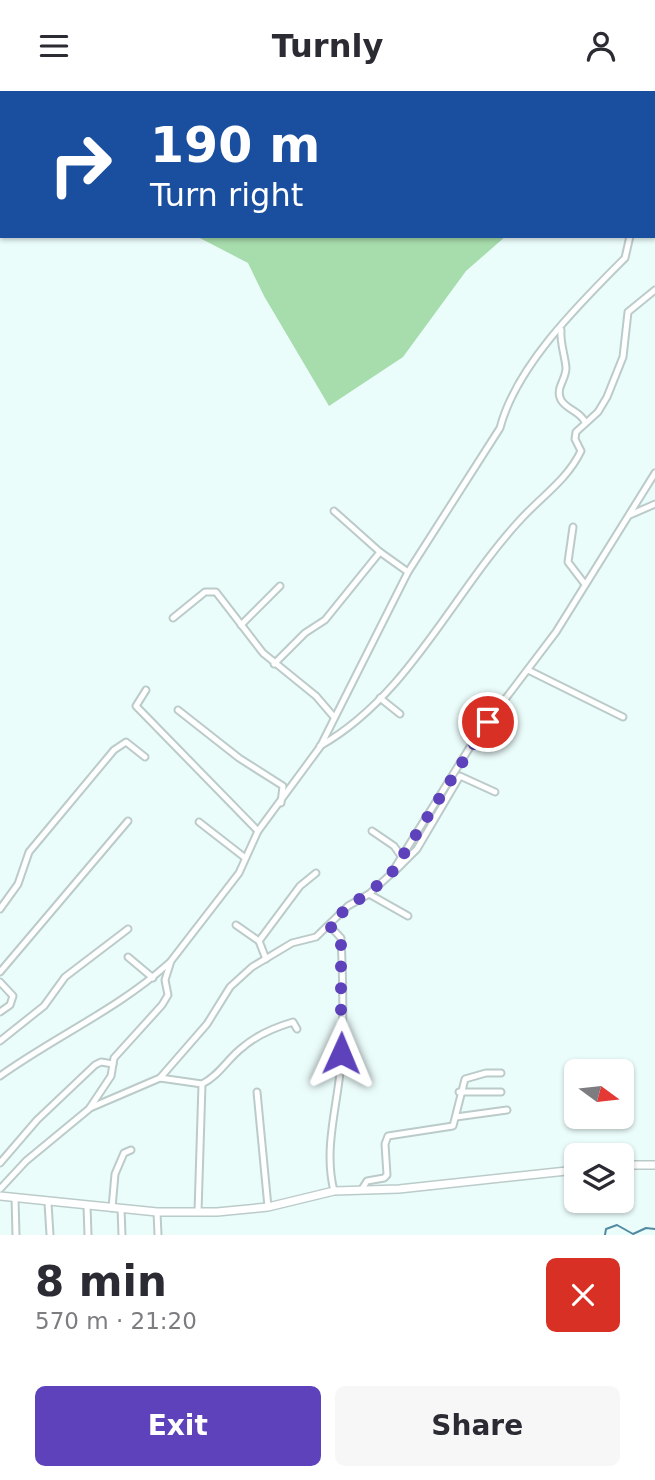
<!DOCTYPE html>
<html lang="en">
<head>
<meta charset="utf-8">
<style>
	body { margin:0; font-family:"DejaVu Sans",sans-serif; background:#f7f7f7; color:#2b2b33; height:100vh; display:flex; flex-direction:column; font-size:26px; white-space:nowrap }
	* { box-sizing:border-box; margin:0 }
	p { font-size:23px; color:#7c7c81 }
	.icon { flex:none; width:38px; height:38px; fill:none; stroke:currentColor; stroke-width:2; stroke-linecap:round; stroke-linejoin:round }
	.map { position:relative; height:1144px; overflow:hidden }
	.panel { display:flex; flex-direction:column; background:#fff; flex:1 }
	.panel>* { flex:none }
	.top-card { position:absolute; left:0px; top:0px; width:656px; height:147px; box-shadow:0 2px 5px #0004; background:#1a4fa0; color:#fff; overflow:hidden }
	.needle { width:46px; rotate:105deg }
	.controls { position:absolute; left:564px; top:968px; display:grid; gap:14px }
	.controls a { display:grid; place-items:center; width:70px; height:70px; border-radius:10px; background:#fff; box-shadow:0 2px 5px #0004; font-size:35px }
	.pin { position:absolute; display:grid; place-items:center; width:60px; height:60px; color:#fff; margin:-30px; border:4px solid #fff; border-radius:50%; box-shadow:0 2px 7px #0007 }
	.me { position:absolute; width:77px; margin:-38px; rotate:1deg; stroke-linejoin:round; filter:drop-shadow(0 0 5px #0008) }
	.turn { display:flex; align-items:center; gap:24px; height:147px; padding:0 35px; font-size:32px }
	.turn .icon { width:91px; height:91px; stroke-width:2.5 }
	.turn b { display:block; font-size:49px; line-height:60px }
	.round { display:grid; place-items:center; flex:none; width:74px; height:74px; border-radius:10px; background:#f7f7f7 }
	.head { display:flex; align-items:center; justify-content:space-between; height:119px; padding:0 35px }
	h1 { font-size:42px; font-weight:700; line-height:52px }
	.action { display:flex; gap:14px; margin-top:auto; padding:14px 35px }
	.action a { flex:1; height:80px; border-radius:10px; background:#5e42bb; color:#fff; font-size:28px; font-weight:700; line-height:80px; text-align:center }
	.action a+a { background:#f7f7f7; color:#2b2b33 }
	header { display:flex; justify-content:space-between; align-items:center; height:91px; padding:0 35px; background:#fff; font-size:32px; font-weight:700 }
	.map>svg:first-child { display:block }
	.green { fill:#a7dcac }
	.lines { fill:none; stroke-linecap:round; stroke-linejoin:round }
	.stream { stroke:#528aa1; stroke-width:2 }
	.minor-casing { stroke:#bbcbc9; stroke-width:9 }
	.secondary-casing { stroke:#bbcbc9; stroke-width:10 }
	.minor { stroke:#fff; stroke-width:5 }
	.secondary { stroke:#fff; stroke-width:7 }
	.route { stroke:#5e42bb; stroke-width:12; stroke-dasharray:0 21.6 }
</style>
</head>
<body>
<header><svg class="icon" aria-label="menu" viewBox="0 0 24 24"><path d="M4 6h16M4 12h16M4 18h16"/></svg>Turnly<svg class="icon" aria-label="person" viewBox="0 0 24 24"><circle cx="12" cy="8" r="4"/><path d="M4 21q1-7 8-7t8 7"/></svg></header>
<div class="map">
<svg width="655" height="1144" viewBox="0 0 655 1144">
	<rect width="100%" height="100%" fill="#ebfdfb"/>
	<g class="green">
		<polygon points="171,0 585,0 585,2 172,2"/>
		<polygon points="196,145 506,145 466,180 403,266 329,315 264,205 248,172"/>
	</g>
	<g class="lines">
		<polyline class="stream" points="605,1144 606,1138 617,1134 633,1143 646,1137 655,1138"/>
		<defs>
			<g id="minor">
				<polyline points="654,101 655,101"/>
				<path d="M561 239C560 253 565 264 566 277 566 289 555 297 561 309 567 319 580 320 585 331"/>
				<polyline points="334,420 380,461"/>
				<polyline points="630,424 655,413"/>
				<polyline points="573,436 568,471 584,492"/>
				<polyline points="173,527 205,501 216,501 263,562 316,605 334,626"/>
				<polyline points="241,534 280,495"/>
				<polyline points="274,573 305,542 325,529 380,461 408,481"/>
				<polyline points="528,579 623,626"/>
				<polyline points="146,599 136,615 258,740"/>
				<polyline points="380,607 400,623"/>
				<polyline points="178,619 239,667 283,695 281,712"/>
				<path d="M320 655C409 605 453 501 521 428 542 405 567 389 581 360L575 348 576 341 598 321 607 306 623 266 628 221 655 199"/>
				<polyline points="199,731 244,766"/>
				<polyline points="372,740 394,755 401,765"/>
				<polyline points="394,781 417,758 460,685 495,701"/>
				<polyline points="369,803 408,825"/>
				<polyline points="0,818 18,793 29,761 114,659 126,651 145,666"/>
				<polyline points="236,834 259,850 266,868"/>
				<path d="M329 834 341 847C343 888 344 930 341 971 338 1014 323 1057 334 1100"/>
				<polyline points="259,850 300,795 316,782"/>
				<polyline points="128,866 153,887"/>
				<polyline points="0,881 128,730"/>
				<polyline points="0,891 13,905 10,914 0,921"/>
				<polyline points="0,950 44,915 65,886 128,838"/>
				<path d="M0 985C56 945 118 918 169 872"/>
				<polyline points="160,987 202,993 198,1121"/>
				<path d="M202 993C219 985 228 967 243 956 257 944 276 936 293 931L297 938"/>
				<polyline points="257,1001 268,1116"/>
				<polyline points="459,1001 501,1001"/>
				<polyline points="90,1017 160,987 207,933 230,896 252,876 292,852 316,846 348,815 369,803 391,783 475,648 556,541 655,382"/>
				<polyline points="456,1026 507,1019"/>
				<polyline points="0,1072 37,1029 95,974 101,971 113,973"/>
				<path d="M0 1098 26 1070 89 1018 111 985 114 967 162 914 168 904 165 889 171 870 239 782 258 740 320 656 408 481 500 337C516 275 580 212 625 167L630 145"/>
				<polyline points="362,1098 367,1090 384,1087 387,1084 385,1053 388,1045 453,1035 465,988 486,982 501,982"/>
				<polyline points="15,1107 16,1144"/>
				<polyline points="48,1112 50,1144"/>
				<polyline points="87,1115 88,1144"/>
				<polyline points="112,1117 115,1083 124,1062 131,1059"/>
				<polyline points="121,1118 122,1144"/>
				<polyline points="157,1121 158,1144"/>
			</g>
			<g id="secondary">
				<polyline points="621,1074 655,1074"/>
				<polyline points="0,1105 157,1121 217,1121 268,1116 334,1100 399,1098 576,1079"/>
			</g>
		</defs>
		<use href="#minor" class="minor-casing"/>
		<use href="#secondary" class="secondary-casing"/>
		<use href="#minor" class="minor"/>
		<use href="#secondary" class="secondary"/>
	</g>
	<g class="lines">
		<path class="route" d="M341 962V847L329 834C348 814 371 801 391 783L488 631"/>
	</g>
</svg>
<div class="controls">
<a><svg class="needle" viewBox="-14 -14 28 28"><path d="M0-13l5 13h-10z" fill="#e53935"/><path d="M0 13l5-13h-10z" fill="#7c7c81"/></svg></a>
<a><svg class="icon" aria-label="layers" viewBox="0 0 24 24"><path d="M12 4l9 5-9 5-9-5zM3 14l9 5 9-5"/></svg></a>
</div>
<div class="pin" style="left:488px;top:631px;background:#d93025"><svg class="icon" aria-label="arrive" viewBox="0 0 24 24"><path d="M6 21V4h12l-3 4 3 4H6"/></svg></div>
<svg class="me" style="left:341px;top:962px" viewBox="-20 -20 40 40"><path d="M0-17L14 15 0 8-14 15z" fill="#5e42bb" stroke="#fff" stroke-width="4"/></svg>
<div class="top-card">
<div class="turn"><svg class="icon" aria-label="right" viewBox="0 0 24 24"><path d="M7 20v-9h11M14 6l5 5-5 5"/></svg><div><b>190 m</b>Turn right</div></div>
</div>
</div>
<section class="panel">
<div class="head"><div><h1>8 min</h1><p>570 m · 21:20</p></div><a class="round" style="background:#d93025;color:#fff"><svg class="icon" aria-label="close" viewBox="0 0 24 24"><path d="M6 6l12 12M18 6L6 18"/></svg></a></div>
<div class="action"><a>Exit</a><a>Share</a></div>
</section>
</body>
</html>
